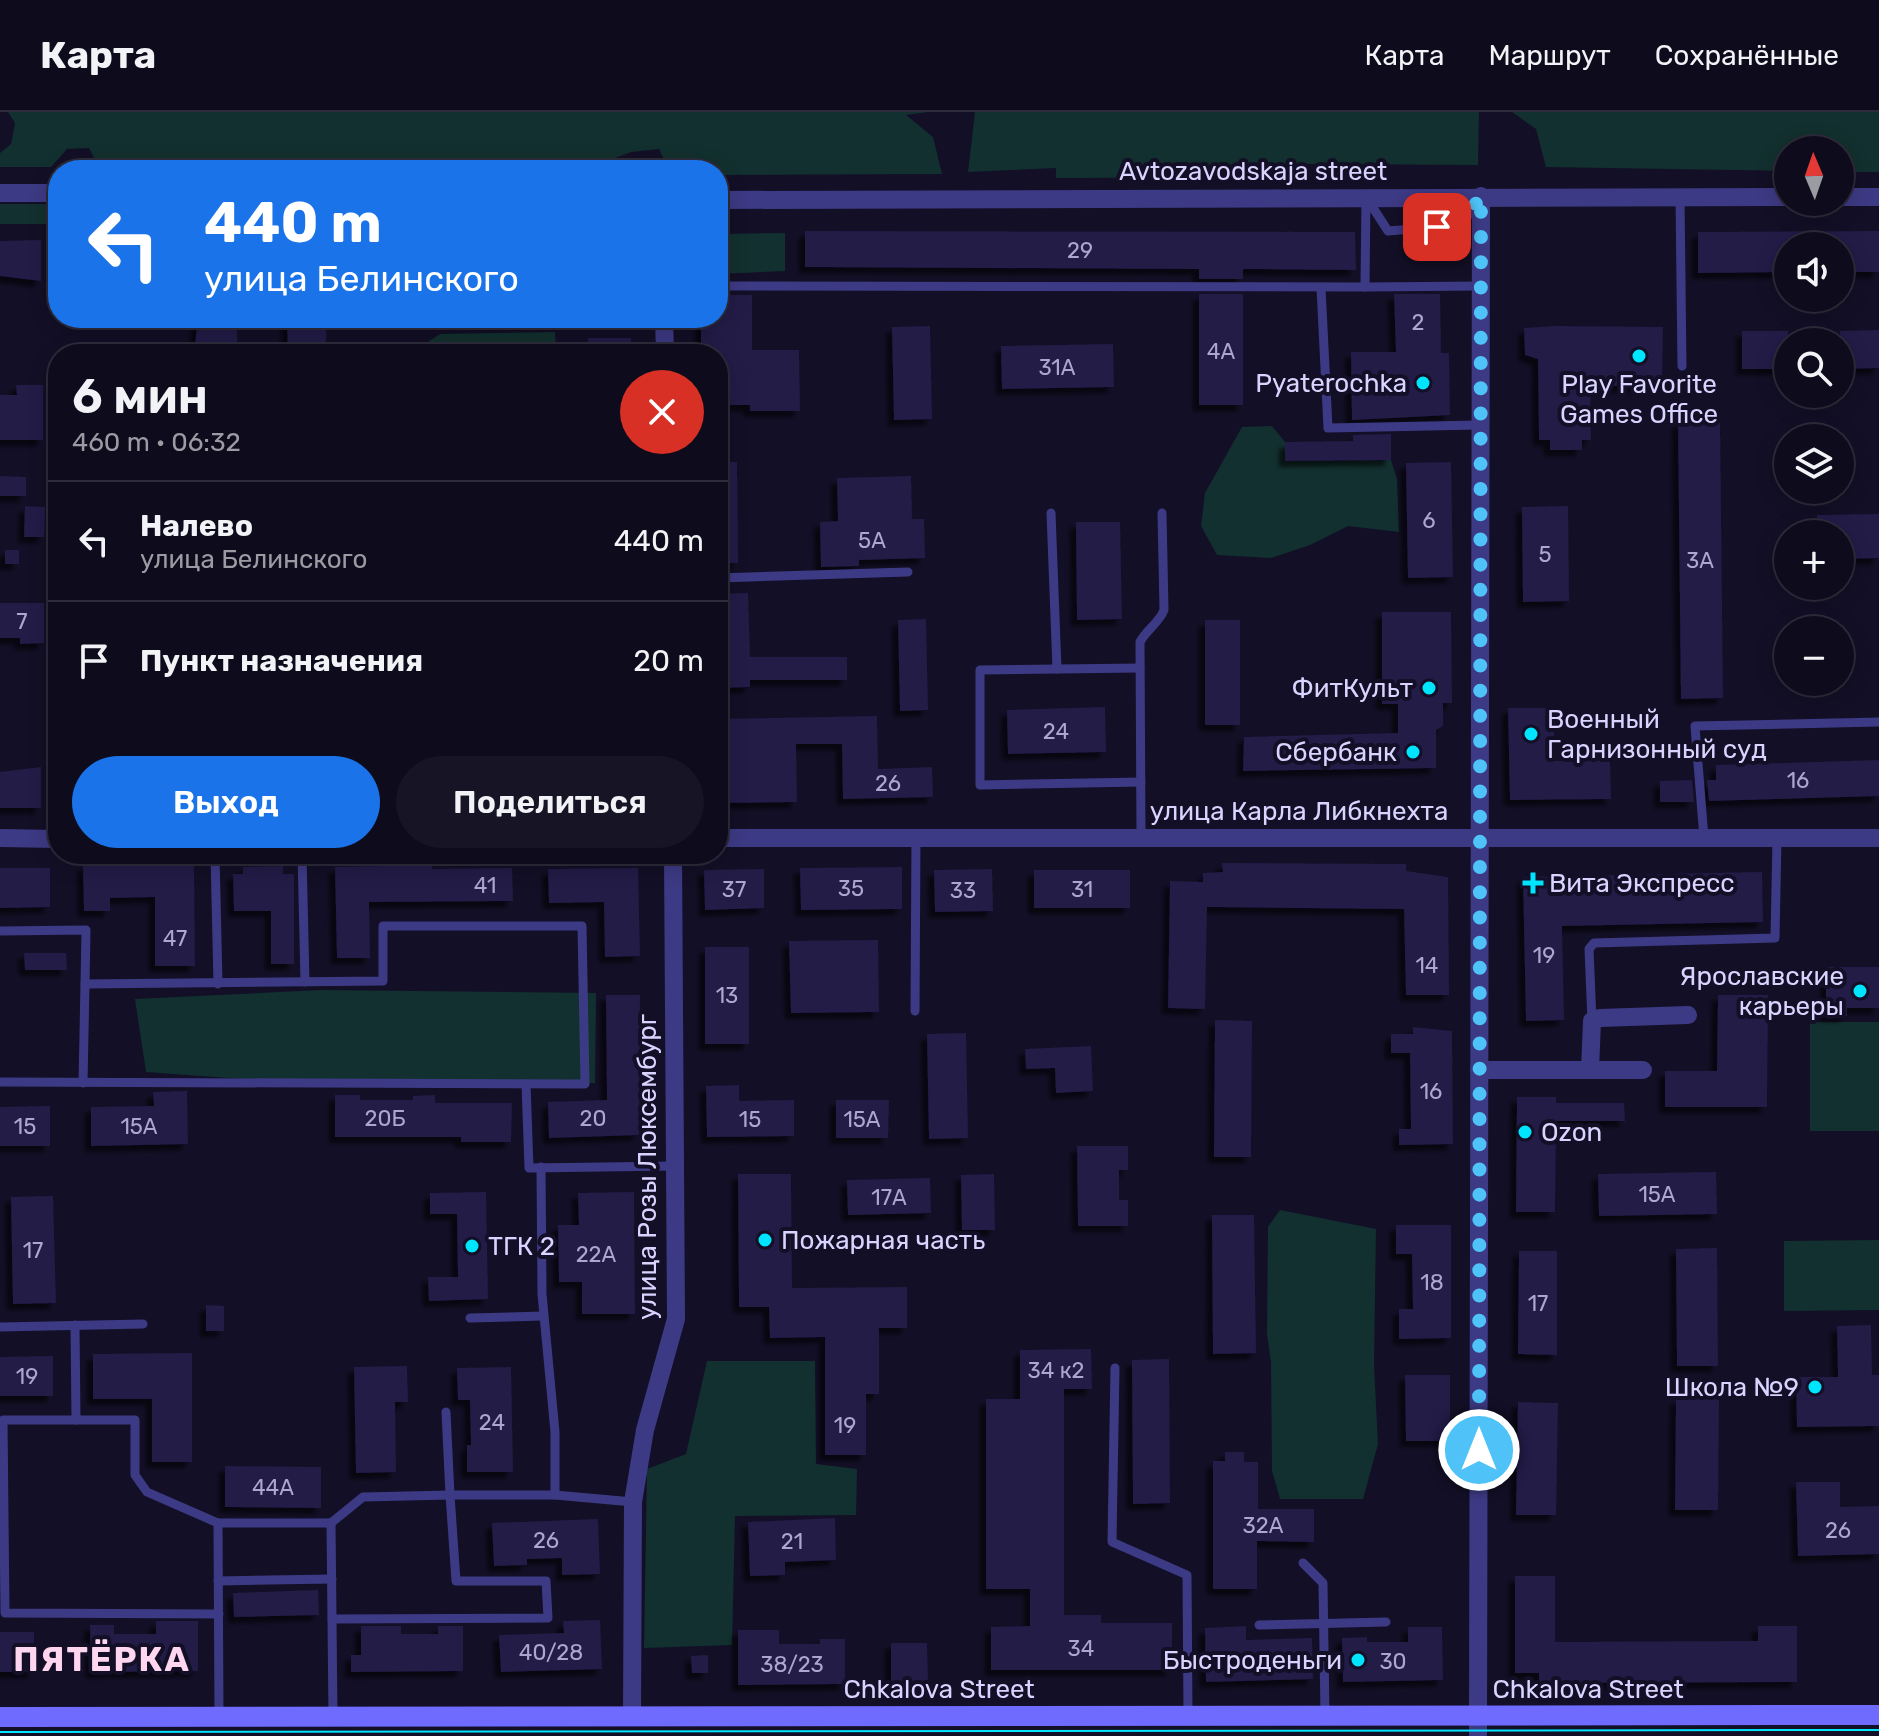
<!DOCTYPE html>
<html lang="ru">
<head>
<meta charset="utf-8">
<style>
	body { margin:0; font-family:Rubik,sans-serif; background:#171425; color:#f1f3f6; height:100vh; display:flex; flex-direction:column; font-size:30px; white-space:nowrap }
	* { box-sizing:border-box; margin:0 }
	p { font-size:26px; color:#9b9ba3 }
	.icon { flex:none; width:44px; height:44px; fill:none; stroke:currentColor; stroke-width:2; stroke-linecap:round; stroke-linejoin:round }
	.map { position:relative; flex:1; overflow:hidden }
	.details { position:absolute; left:48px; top:232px; width:680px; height:520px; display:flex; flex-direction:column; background:#0e0b1c; border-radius:32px; box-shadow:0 4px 20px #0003,0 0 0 2px #2e2b3b }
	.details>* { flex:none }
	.top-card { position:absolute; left:48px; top:48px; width:680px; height:168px; border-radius:32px; box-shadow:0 4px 20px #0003,0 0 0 2px #2e2b3b; background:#1a73e8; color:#fff; overflow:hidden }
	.needle { width:52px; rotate:358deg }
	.buttons { position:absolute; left:1774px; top:24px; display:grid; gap:16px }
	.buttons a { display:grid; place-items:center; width:80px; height:80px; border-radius:50%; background:#0e0b1c; box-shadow:0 4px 20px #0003,0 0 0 2px #2e2b3b; font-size:40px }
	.pin { position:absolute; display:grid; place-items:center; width:68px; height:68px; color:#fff; margin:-34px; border-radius:16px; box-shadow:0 4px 12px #0006 }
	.me { position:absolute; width:88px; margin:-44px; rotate:0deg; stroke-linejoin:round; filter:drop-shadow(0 0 6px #0008) }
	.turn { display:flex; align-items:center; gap:28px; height:168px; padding:0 24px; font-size:36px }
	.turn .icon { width:104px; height:104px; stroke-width:2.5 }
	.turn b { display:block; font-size:56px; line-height:68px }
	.round { display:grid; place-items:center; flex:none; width:84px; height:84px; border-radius:42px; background:#171425 }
	.headline { display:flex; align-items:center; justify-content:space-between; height:136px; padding:0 24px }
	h1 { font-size:48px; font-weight:600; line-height:60px }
	.button { display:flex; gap:16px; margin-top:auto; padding:16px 24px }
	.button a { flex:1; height:92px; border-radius:48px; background:#1a73e8; color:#fff; font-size:32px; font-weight:600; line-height:92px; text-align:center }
	.button a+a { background:#171425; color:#f1f3f6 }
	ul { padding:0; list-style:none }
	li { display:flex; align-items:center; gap:24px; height:120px; padding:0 24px; border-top:2px solid #2e2b3b }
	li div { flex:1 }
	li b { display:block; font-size:30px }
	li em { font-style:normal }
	header { display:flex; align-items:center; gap:48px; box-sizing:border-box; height:112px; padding:0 40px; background:#0e0b1c; border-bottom:2px solid #2e2b3b }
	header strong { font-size:38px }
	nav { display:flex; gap:44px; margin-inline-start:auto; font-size:28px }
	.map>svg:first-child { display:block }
	.green { fill:#12302f }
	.building { fill:#241b47; filter:url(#shadow) }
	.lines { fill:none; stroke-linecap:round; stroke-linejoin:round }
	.lane { stroke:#3d3a85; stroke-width:9 }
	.street { stroke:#3d3a85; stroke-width:18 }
	.secondary { stroke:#6f6bff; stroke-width:20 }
	.tram { stroke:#00e5ff; stroke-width:2 }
	.route { stroke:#4fc3f7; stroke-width:14; stroke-dasharray:0 25.2 }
	.poi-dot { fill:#00e5ff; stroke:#130f26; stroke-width:3 }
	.labels { text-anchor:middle; stroke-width:8; stroke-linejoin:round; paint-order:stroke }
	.number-label { font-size:22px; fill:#aca6d1 }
	.street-label { font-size:26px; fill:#d9d4ff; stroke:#130f26 }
	.poi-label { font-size:26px; fill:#d9d4ff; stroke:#130f26; text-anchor:end }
	.district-label { font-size:34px; font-weight:bold; letter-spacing:2px; fill:#ffd6f0; stroke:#130f26 }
</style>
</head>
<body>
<header>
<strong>Карта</strong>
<nav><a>Карта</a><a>Маршрут</a><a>Сохранённые</a></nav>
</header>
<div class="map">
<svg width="1879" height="1624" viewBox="0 0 1879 1624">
	<defs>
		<filter id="shadow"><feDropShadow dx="-6" dy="6" stdDeviation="2" flood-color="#0009"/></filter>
	</defs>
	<rect width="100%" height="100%" fill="#130f26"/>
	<g class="green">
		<polygon points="8,0 928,0 906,3 933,25 942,62 718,63 718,58 669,58 659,37 631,40 592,55 100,58 89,36 67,37 51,55 0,55 0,41 11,32 15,11"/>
		<polygon points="975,0 1479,0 1478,53 1305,52 1304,65 1056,66 1056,56 968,60"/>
		<polygon points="1512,0 1879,0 1879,60 1840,60 1840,38 1788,38 1788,59 1546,55 1536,17"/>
		<rect x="0" y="92" width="58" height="20"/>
		<polygon points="785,121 785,159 718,162 718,122"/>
		<polygon points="555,220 556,242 414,239 440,222"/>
		<polygon points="1272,314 1285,330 1286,349 1391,348 1397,367 1399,420 1348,414 1310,433 1271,446 1217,443 1201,414 1205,381 1242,315"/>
		<polygon points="321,878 596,881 595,971 297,971 146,960 135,887"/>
		<rect x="1810" y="910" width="69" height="109"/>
		<polygon points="1280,1098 1376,1117 1374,1253 1378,1332 1363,1387 1280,1387 1272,1359 1271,1250 1267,1223 1268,1115"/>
		<polygon points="1879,1128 1879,1198 1784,1199 1784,1129"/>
		<polygon points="707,1249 815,1249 816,1352 857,1357 856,1403 735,1404 732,1533 644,1536 647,1357 686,1342"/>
	</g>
	<g class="building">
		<polygon points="805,119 1355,120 1356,158 1243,157 1243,167 1199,167 1199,157 805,155"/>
		<polygon points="1879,119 1879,160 1840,160 1840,134 1788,134 1788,160 1698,161 1698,120"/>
		<polygon points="41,128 41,169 0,164 0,129"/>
		<rect x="1199" y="182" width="44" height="111"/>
		<polygon points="1394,182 1440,182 1441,241 1449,241 1450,303 1352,308 1351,240 1396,240"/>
		<polygon points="718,183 752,183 752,238 799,238 800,299 750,299 750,293 718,293 718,242 701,242 701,206 718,206"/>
		<polygon points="198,206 237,206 237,242 194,242"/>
		<polygon points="287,206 326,206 326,242 288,242"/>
		<polygon points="930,214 932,307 894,308 892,215"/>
		<polygon points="1555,214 1663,215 1662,274 1590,274 1591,328 1582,328 1582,338 1550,338 1550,328 1539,328 1538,247 1525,243 1524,216"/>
		<polygon points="1879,218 1879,256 1840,257 1840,219"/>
		<rect x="1742" y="219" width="46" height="38"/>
		<rect x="588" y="226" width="43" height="16"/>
		<polygon points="1113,232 1114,275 1002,277 1001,234"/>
		<polygon points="16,273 43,273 43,328 0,328 0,283 17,283"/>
		<polygon points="1678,310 1720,310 1723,586 1681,587"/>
		<polygon points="1391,322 1391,348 1285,349 1285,330 1353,329 1353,323"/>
		<polygon points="718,350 737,350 738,451 718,451"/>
		<polygon points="1451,350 1453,465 1408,466 1406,351"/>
		<polygon points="0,364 26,365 26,384 0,384"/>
		<polygon points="911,364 912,407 924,407 925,446 859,448 859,454 821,455 820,410 838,409 837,366"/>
		<polygon points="25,394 45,395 44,425 24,425"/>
		<polygon points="1568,394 1569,489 1523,490 1522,395"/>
		<polygon points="1879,402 1879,446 1840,447 1840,422 1817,422 1817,403"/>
		<polygon points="1076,410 1120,410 1122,507 1077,508"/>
		<rect x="5" y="438" width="14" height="14"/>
		<polygon points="748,481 750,545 847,545 847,568 750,568 750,575 718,576 718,482"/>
		<polygon points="0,491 44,491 44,531 20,532 20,526 0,526"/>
		<polygon points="1382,500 1451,500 1452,591 1443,591 1443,614 1436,618 1436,656 1243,659 1244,625 1398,621 1398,592 1382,592"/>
		<polygon points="926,507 928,598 900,599 898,508"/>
		<rect x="1205" y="508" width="35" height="105"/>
		<polygon points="1105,595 1106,640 1008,642 1007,598"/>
		<polygon points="1508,596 1554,596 1554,649 1610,648 1611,687 1510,688"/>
		<polygon points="877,604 878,657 932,655 933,685 843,687 842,632 796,632 797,690 718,691 718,607"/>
		<polygon points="1879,648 1879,684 1709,689 1707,668 1716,668 1716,653"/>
		<polygon points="41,655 41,696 0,696 0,660"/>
		<polygon points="1692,668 1694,690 1660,690 1660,669"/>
		<polygon points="1222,751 1406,752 1406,759 1448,765 1449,883 1406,883 1404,797 1207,795 1205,897 1168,896 1170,769 1203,770 1203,761 1223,760"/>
		<polygon points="194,752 195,854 155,854 155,785 110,786 110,799 84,799 83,753"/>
		<polygon points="432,753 432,757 512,756 513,789 369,790 370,846 337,846 335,755"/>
		<polygon points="283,754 283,762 294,762 294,852 271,852 271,799 234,799 233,762 243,762 243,755"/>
		<polygon points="902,755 902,797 801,798 800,756"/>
		<polygon points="0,756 50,756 50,795 0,796"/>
		<polygon points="638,756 640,844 605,845 604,790 549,791 548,757"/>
		<polygon points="764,757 764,796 705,798 704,758"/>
		<polygon points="992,757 993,799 935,800 934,758"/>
		<rect x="1034" y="758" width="96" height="38"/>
		<polygon points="1762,760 1763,810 1562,814 1564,908 1526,909 1523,765"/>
		<polygon points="878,828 879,900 791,901 789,829"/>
		<rect x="705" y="835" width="44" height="97"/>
		<polygon points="24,841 66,841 67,858 25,858"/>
		<polygon points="1826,855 1879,855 1879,896 1847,896 1847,904 1826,904"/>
		<polygon points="606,883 640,883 639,1023 549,1026 548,990 607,988"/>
		<polygon points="1718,883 1768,883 1767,995 1665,995 1665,959 1717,959"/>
		<polygon points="1215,908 1252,909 1251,1045 1214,1045"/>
		<polygon points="1413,915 1452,919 1453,1032 1399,1033 1399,1017 1411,1017 1410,941 1391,941 1391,922 1413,922"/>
		<polygon points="966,921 968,1026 929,1027 927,922"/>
		<polygon points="1091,934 1093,979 1056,981 1055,956 1026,957 1025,937"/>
		<polygon points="739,973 739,989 794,988 794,1024 707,1025 706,974"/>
		<polygon points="187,979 188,1032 91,1034 91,995 154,994 153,980"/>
		<polygon points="335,983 360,983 360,988 413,988 413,984 435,983 435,991 512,991 511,1030 461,1030 461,1025 335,1025"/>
		<polygon points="1517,985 1556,985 1556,991 1624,991 1625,1009 1556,1009 1555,1100 1516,1100"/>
		<polygon points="836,988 889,988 888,1026 836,1026"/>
		<polygon points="50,994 50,1034 0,1034 0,995"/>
		<polygon points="1077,1034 1128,1034 1128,1058 1119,1058 1119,1088 1128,1088 1128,1114 1078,1114"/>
		<polygon points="1716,1060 1717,1102 1599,1104 1598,1062"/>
		<polygon points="738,1062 791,1062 792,1176 907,1175 907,1216 879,1216 879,1282 866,1282 866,1343 825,1343 825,1225 770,1226 769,1195 739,1195"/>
		<polygon points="994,1062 995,1118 962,1118 961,1063"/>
		<polygon points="930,1066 931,1101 848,1103 847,1068"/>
		<polygon points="486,1080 488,1187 429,1189 428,1165 458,1165 457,1102 430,1102 430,1081"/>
		<polygon points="634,1080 635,1202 582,1202 582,1170 559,1170 558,1113 579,1113 578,1081"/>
		<polygon points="53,1084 56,1191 13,1192 11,1085"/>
		<polygon points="1212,1103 1254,1103 1256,1241 1213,1242"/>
		<polygon points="1396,1113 1451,1113 1451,1226 1399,1227 1399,1197 1413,1197 1412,1142 1396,1142"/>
		<polygon points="1717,1136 1718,1254 1677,1254 1676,1137"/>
		<polygon points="1519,1139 1557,1139 1557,1243 1518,1242"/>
		<polygon points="206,1193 224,1194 224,1219 206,1219"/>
		<polygon points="1871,1213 1872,1263 1879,1263 1879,1314 1797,1315 1796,1265 1838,1265 1837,1214"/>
		<polygon points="1091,1237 1092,1277 1064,1277 1064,1503 1101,1503 1101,1511 1172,1511 1172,1558 991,1558 991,1515 1030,1514 1030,1477 986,1477 986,1287 1020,1287 1020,1238"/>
		<polygon points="192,1241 192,1350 152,1350 152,1287 93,1287 93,1242"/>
		<polygon points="53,1244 53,1284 0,1284 0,1245"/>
		<polygon points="1169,1247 1170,1391 1133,1392 1132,1248"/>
		<polygon points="407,1254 408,1290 395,1290 396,1360 356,1361 354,1255"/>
		<polygon points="511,1255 513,1360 467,1360 467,1333 471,1333 470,1288 458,1288 457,1256"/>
		<polygon points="1405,1263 1450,1263 1450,1329 1406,1329"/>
		<polygon points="1676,1287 1719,1287 1718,1398 1675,1398"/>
		<polygon points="1518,1290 1558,1291 1556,1403 1516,1403"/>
		<polygon points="1225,1340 1244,1340 1244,1350 1258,1350 1258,1397 1314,1397 1314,1430 1257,1429 1257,1477 1213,1477 1213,1349 1225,1349"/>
		<polygon points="225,1354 321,1355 321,1396 225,1395"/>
		<polygon points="1796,1370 1840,1370 1840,1395 1879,1394 1879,1442 1798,1444"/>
		<polygon points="835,1406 836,1448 785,1450 785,1463 750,1464 748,1410"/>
		<polygon points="598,1407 600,1462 562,1463 562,1446 527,1447 527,1453 494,1454 492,1411"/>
		<polygon points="1515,1464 1555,1464 1555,1530 1758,1529 1758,1514 1797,1514 1797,1570 1539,1571 1539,1561 1515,1561"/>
		<polygon points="318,1478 319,1503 234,1505 233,1481"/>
		<polygon points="600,1508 602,1557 501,1560 499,1523 564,1521 563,1509"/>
		<polygon points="156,1509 198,1509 198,1559 91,1560 90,1513 114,1513 114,1522 156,1522"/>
		<polygon points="361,1514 401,1514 401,1522 438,1522 438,1514 463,1514 463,1559 351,1560 351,1543 361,1543"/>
		<polygon points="1246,1514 1246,1528 1312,1526 1313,1567 1206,1570 1205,1516"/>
		<polygon points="1408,1515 1442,1515 1443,1568 1343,1570 1342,1526 1367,1525 1367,1530 1408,1530"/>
		<polygon points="738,1518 779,1518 779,1532 820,1532 820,1527 845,1527 845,1572 738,1573"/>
		<rect x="0" y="1520" width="34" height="40"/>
		<polygon points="891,1531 927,1531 928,1570 891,1570"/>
		<polygon points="708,1543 708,1561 692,1561 691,1544"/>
	</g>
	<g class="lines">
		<g class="lane">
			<polyline points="1680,85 1682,254"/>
			<polyline points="1479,87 1462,113 1388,119 1366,85 1365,175 1480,174"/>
			<polyline points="718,174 1365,175"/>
			<polyline points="1321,176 1328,316 1480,313"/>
			<polyline points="1051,401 1057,557"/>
			<polyline points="718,466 908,460"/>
			<polyline points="1140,556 980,558 980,673 1141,670"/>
			<path d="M1141 724 1140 530C1147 517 1159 511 1164 498L1162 401"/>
			<polyline points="1704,726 1695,614 1879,610"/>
			<polyline points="215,742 218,872"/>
			<polyline points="302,742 305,870"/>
			<polyline points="0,819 86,818 85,872 383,869 383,814 582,814 585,972 0,970"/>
			<polyline points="915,899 916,723"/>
			<polyline points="1592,909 1589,837 1594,831 1775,826 1777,726"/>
			<polyline points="83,971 85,872"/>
			<polyline points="526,972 529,1056 675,1054"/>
			<polyline points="541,1055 542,1182 555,1320 555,1383 633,1390"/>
			<polyline points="470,1206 543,1204"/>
			<polyline points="75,1213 76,1308"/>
			<polyline points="0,1215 143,1212"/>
			<polyline points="1115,1256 1112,1430 1187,1463 1188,1603"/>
			<polyline points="446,1300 450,1383 555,1383"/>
			<polyline points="218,1411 147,1380 135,1363 135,1308 3,1308 5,1501 219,1502"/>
			<polyline points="331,1411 363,1385 450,1383 456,1469 546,1469 548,1506 332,1507"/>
			<polyline points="1303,1451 1323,1471 1325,1603"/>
			<polyline points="218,1469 332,1467"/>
			<polyline points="1259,1513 1386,1510"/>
			<polyline points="219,1604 218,1411 331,1411 333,1604"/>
		</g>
		<g class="street">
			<polyline points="0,81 58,81"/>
			<polyline points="1840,85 1879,85"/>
			<polyline points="718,88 1788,85"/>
			<polyline points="664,206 665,242"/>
			<polyline points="0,726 58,727"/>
			<polyline points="718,726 1879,726"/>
			<polyline points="1479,958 1590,958"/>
			<polyline points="1643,958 1590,958 1592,909 1600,906 1688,903"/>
			<polyline points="632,1604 633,1390 645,1318 676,1207 673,742"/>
			<polyline points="1478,1624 1481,84"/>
		</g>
		<polyline class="secondary" points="0,1605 1879,1603"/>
		<polyline class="tram" points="0,1620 1879,1618"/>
	</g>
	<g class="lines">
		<polyline class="route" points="1437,115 1462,113 1481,84 1479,1338"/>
	</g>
	<g class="poi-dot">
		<circle cx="1639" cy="244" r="8"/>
		<circle cx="1423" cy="271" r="8"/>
		<circle cx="1429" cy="576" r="8"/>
		<circle cx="1531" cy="622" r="8"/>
		<circle cx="1413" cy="640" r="8"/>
		<path d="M1529 759h8v8h8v8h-8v8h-8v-8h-8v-8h8z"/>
		<circle cx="1860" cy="879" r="8"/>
		<circle cx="1525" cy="1020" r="8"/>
		<circle cx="765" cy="1128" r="8"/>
		<circle cx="472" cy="1134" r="8"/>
		<circle cx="1815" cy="1275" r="8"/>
		<circle cx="1358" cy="1548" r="8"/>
	</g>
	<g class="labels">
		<g class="number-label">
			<text x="1080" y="146">29</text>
			<text x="1418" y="218">2</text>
			<text x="1221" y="247">4А</text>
			<text x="1057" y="263">31А</text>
			<text x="1429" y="416">6</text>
			<text x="872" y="436">5А</text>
			<text x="1545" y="450">5</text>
			<text x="1700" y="456">3А</text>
			<text x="22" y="517">7</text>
			<text x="1056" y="627">24</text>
			<text x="1798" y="676">16</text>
			<text x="888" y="679">26</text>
			<text x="485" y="781">41</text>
			<text x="851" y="784">35</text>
			<text x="734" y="785">37</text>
			<text x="1082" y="785">31</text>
			<text x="963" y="786">33</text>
			<text x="175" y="834">47</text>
			<text x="1544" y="851">19</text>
			<text x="1427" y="861">14</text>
			<text x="727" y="891">13</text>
			<text x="1431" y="987">16</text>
			<text x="385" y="1014">20Б</text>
			<text x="593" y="1014">20</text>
			<text x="750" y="1015">15</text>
			<text x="862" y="1015">15А</text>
			<text x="25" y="1022">15</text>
			<text x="139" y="1022">15А</text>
			<text x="1657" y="1090">15А</text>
			<text x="889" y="1093">17А</text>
			<text x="33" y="1146">17</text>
			<text x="596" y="1150">22А</text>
			<text x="1432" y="1178">18</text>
			<text x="1538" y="1199">17</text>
			<text x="1056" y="1266">34 к2</text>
			<text x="27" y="1272">19</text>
			<text x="492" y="1318">24</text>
			<text x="845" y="1321">19</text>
			<text x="273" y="1383">44А</text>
			<text x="1263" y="1421">32А</text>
			<text x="1838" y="1426">26</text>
			<text x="546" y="1436">26</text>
			<text x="792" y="1437">21</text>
			<text x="1081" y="1544">34</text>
			<text x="551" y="1548">40/28</text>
			<text x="1393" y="1557">30</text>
			<text x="792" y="1560">38/23</text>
		</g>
		<g class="street-label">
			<text x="1253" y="68">Avtozavodskaja street</text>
			<text x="1299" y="708">улица Карла Либкнехта</text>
			<text transform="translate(647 1055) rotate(-90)" y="9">улица Розы Люксембург</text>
			<text x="939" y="1586">Chkalova Street</text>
			<text x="1588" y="1586">Chkalova Street</text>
		</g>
		<g class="poi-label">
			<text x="1407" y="280">Pyaterochka</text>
			<text x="1639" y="281" text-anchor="middle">Play Favorite<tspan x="1639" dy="30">Games Office</tspan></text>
			<text x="1413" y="585">ФитКульт</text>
			<text x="1547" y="616" text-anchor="start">Военный<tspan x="1547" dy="30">Гарнизонный суд</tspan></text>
			<text x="1397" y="649">Сбербанк</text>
			<text x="1549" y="780" text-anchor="start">Вита Экспресс</text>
			<text x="1844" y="873">Ярославские<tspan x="1844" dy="30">карьеры</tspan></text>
			<text x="1541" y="1029" text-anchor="start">Ozon</text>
			<text x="781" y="1137" text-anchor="start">Пожарная часть</text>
			<text x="488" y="1143" text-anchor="start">ТГК 2</text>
			<text x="1799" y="1284">Школа №9</text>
			<text x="1342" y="1557">Быстроденьги</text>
		</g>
		<g class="district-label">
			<text x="102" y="1559">ПЯТЁРКА</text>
		</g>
	</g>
</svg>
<div class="buttons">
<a><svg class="needle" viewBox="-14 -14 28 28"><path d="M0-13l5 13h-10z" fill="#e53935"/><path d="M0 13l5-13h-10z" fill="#9b9ba3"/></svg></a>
<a><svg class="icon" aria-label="sound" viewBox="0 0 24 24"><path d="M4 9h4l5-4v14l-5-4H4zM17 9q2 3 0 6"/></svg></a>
<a><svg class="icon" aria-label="search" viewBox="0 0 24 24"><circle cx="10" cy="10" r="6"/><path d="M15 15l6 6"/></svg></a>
<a><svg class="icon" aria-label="layers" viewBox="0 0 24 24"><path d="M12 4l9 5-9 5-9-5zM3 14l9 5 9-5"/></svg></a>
<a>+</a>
<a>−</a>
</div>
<div class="pin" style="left:1437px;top:115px;background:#d93025"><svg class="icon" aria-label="arrive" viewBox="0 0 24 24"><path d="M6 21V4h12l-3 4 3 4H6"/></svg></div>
<svg class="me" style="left:1479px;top:1338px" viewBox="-20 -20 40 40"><circle r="17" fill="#4fc3f7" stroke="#fff" stroke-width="3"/><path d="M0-11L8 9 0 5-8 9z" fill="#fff"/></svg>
<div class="top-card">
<div class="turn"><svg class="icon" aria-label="left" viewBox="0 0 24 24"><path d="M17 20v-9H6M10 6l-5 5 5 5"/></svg><div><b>440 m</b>улица Белинского</div></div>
</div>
<section class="details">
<div class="headline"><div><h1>6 мин</h1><p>460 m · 06:32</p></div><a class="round" style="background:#d93025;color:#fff"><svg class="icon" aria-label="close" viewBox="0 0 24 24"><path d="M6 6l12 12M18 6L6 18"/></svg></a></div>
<ul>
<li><svg class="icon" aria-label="left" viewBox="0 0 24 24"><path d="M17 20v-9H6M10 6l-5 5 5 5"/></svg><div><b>Налево</b><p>улица Белинского</p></div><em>440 m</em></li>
<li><svg class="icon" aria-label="arrive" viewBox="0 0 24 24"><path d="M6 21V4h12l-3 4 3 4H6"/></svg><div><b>Пункт назначения</b></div><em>20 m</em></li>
</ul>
<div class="button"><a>Выход</a><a>Поделиться</a></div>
</section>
</div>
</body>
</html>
